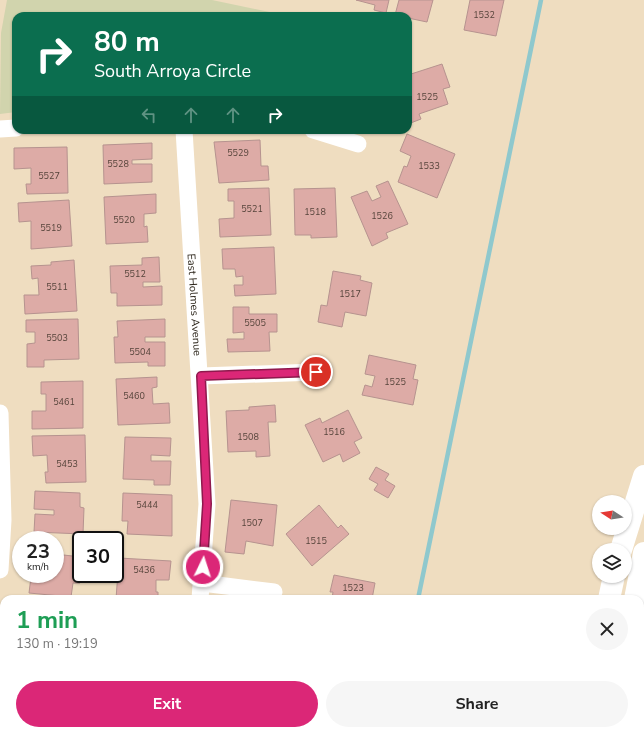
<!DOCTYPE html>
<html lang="en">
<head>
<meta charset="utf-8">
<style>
	body { margin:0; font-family:"Nunito Sans",sans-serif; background:#f6f6f6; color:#222; height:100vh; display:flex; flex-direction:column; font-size:15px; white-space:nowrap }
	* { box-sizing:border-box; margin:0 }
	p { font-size:13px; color:#767676 }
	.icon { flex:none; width:22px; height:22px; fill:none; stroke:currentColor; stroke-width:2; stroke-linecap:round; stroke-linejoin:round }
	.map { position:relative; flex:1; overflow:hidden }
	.details { position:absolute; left:0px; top:595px; width:644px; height:140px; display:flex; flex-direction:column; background:#fff; border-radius:12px 12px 0 0; box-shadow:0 1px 3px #0004 }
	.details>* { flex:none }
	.guide { position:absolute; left:12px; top:12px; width:400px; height:122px; border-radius:12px; box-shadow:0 1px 3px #0004; background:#0b6e4f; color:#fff; overflow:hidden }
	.needle { width:26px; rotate:282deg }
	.tools { position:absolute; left:592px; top:495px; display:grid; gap:8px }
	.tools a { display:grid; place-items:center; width:40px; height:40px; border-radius:50%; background:#fff; box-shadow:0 1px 3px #0004; font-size:20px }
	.speed { position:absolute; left:12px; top:531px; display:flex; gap:8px; font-size:20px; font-weight:700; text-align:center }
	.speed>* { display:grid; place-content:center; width:52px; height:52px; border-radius:50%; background:#fff; box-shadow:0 1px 3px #0004; line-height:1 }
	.speed small { font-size:10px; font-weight:400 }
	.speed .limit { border:2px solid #111; border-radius:6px; background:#fff; color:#111 }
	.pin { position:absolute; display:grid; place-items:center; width:34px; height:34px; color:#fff; margin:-17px; border:2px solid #fff; border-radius:50%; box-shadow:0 1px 4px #0007 }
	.me { position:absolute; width:44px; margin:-22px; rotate:4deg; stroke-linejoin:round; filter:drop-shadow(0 0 3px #0008) }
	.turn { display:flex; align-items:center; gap:14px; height:84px; padding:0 16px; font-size:18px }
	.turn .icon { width:52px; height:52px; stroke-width:2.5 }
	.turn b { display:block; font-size:28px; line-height:34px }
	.lanes { display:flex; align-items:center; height:38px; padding:0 16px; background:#0003; justify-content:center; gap:20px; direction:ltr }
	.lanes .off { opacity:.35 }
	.round { display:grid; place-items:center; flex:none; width:42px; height:42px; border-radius:21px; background:#f6f6f6 }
	.overview { display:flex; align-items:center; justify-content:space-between; height:68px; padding:0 16px }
	h1 { font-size:24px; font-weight:700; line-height:30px; color:#1e9e55 }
	.action { display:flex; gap:8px; margin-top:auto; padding:8px 16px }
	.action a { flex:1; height:46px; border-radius:24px; background:#db2777; color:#fff; font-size:16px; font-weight:700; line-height:46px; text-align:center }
	.action a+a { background:#f6f6f6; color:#222 }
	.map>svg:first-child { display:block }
	.green { fill:#d1d4ad }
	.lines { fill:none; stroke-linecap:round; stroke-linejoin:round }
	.stream { stroke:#8fc8cd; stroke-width:4.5 }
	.building { fill:#ddaba6; stroke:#b6938f }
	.minor { stroke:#fff; stroke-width:17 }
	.motorway { stroke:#fff; stroke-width:22 }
	.route-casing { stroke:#8e194d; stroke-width:10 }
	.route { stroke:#db2777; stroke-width:7 }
	.labels { text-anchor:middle; stroke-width:3; stroke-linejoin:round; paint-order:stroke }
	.number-label { font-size:9px; fill:#56443b }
	.street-label { font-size:11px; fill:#292217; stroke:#fff }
</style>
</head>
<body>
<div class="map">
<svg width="644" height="735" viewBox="0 0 644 735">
	<rect width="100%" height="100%" fill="#efddc0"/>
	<polygon class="green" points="7,0 212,0 289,16 16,16 16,112 0,114 1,33"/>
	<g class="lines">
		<g class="stream">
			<polyline points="418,599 541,0"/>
			<polyline points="390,735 391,731"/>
		</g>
	</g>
	<g class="building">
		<polygon points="356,0 389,0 386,13 374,10 375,5"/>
		<polygon points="399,0 433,0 427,22 408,18 408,16 395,15"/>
		<polygon points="470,0 504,0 496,36 464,30"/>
		<polygon points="442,64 450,87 443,89 448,104 419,114 421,119 408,124 408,75"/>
		<polygon points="407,134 455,154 437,198 398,182 404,166 407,167 411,156 400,151"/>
		<polygon points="260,140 261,166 268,166 269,180 219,183 214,142"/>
		<polygon points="152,143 152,159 132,160 132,164 152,164 152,182 104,184 103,145"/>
		<polygon points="67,147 68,193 27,194 26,184 31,184 31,168 14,169 14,148"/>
		<polygon points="388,181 408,224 386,233 388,238 372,246 351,197 367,191 372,201 381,197 376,186"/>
		<polygon points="269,188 271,235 220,237 219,219 234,218 234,201 228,201 228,189"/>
		<polygon points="335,188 337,237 311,238 311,235 295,235 294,189"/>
		<polygon points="156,194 156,213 144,214 144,227 147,226 148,242 106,244 104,197"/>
		<polygon points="69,200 72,246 31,249 31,221 19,222 18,203"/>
		<polygon points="274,247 276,294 235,296 234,285 243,285 243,276 236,277 235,269 223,269 222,249"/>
		<polygon points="159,257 160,282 143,282 143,287 162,286 162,305 117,306 117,293 111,293 110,266 142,265 142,258"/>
		<polygon points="74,260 77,311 25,314 24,295 39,295 38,278 32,279 31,266 51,265 51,262"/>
		<polygon points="333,271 361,276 360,280 372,283 366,316 345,312 342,327 318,322 321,305 327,306"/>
		<polygon points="233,307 249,307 249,314 277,314 277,332 269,332 270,351 228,352 227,339 244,339 244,332 233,333"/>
		<polygon points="78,319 79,359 44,360 44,367 27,367 27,344 35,343 35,332 26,332 26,320"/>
		<polygon points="165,319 165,337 145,337 145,342 165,342 165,366 148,366 148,362 115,363 114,337 118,337 117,321"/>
		<polygon points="369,355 416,365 413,379 418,380 413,405 362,395 365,385 372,387 375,376 365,374"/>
		<polygon points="157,377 157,387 152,388 153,404 169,403 170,423 118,425 116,379"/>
		<polygon points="83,381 83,428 32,429 32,411 46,411 46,394 41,394 41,382"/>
		<polygon points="275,405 276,422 268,422 270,456 256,457 256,451 228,452 226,411 249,410 249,407"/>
		<polygon points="348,410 362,438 354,442 360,453 343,462 340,454 323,462 305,425 320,418 322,423"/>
		<polygon points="85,435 86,482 46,483 45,472 48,472 47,455 33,456 32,436"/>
		<polygon points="125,437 171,438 170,456 151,455 151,461 171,461 170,485 154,485 154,480 123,479"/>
		<polygon points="376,467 389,474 385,480 395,486 388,498 374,490 378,484 369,479"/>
		<polygon points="35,491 80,493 80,507 84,508 83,534 34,532 35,514 54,515 54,510 34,509"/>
		<polygon points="123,493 172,495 172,536 127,534 128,521 122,521"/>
		<polygon points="231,500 277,505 273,546 246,541 244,554 225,552"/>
		<polygon points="319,505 338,528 341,525 349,534 312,566 286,534"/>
		<polygon points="55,554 81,557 80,583 73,583 71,597 29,593 31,577 50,580 50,574 55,574"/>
		<polygon points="119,558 171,561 169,580 156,580 156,592 158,592 158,599 116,599"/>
		<polygon points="334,575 375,583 372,599 332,599 333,592 330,592"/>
		<polygon points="4,730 4,731 51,731 50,735 3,735"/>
	</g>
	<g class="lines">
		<g class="minor">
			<polyline points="0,129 16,128"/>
			<path id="s1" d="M184 130 207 504 200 599"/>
			<polyline points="313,130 358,144"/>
			<polyline points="201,376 316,372"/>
			<polyline points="0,413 3,520 0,570"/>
			<polyline points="202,583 274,592"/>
			<polyline points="179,735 180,731"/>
		</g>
		<g class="motorway">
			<polyline points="621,550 644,476"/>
			<polyline points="609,599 614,576"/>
			<polyline points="635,599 644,553"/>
			<polyline points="580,735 581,731"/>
			<polyline points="606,735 607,731"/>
		</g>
	</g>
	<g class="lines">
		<defs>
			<polyline id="route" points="203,567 207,504 201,376 316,372"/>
		</defs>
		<use href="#route" class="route-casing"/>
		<use href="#route" class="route"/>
	</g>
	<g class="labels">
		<g class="number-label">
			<text x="484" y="18">1532</text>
			<text x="427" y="100">1525</text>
			<text x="238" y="156">5529</text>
			<text x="118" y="167">5528</text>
			<text x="429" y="169">1533</text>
			<text x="49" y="179">5527</text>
			<text x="252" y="212">5521</text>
			<text x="315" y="215">1518</text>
			<text x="382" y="219">1526</text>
			<text x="124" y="223">5520</text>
			<text x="51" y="231">5519</text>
			<text x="135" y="277">5512</text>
			<text x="57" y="290">5511</text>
			<text x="350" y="297">1517</text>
			<text x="255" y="326">5505</text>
			<text x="57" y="341">5503</text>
			<text x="140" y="355">5504</text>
			<text x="395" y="385">1525</text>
			<text x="134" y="399">5460</text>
			<text x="64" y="405">5461</text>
			<text x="334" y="435">1516</text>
			<text x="248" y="440">1508</text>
			<text x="67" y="467">5453</text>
			<text x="147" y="508">5444</text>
			<text x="252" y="526">1507</text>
			<text x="316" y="544">1515</text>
			<text x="144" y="573">5436</text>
			<text x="353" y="591">1523</text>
		</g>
		<g class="street-label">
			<text dy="4" stroke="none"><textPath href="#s1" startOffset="175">East Holmes Avenue</textPath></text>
		</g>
	</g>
</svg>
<div class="tools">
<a><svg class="needle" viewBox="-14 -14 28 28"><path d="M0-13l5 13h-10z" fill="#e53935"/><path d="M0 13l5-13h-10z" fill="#767676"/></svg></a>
<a><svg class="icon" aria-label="layers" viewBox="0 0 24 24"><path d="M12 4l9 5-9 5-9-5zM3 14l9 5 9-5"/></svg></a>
</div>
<div class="speed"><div>23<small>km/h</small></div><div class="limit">30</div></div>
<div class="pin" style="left:316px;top:372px;background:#d93025"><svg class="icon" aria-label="arrive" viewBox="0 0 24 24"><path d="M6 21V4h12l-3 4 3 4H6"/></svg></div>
<svg class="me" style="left:203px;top:567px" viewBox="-20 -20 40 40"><circle r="17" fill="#db2777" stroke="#fff" stroke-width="3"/><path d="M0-11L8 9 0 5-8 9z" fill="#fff"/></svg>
<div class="guide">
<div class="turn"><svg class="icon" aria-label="right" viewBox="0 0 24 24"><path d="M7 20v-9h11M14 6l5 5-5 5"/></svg><div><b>80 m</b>South Arroya Circle</div></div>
<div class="lanes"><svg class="icon off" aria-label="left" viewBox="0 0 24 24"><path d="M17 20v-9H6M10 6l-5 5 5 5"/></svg><svg class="icon off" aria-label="ahead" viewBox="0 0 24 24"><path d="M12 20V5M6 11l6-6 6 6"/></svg><svg class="icon off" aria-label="ahead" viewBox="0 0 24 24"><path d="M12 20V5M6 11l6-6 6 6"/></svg><svg class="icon" aria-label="right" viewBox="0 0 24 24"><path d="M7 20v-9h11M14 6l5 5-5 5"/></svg></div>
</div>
<section class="details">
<div class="overview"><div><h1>1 min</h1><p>130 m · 19:19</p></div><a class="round"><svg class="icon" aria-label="close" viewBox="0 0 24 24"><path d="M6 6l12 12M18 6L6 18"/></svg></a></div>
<div class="action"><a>Exit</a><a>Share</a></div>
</section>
</div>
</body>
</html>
